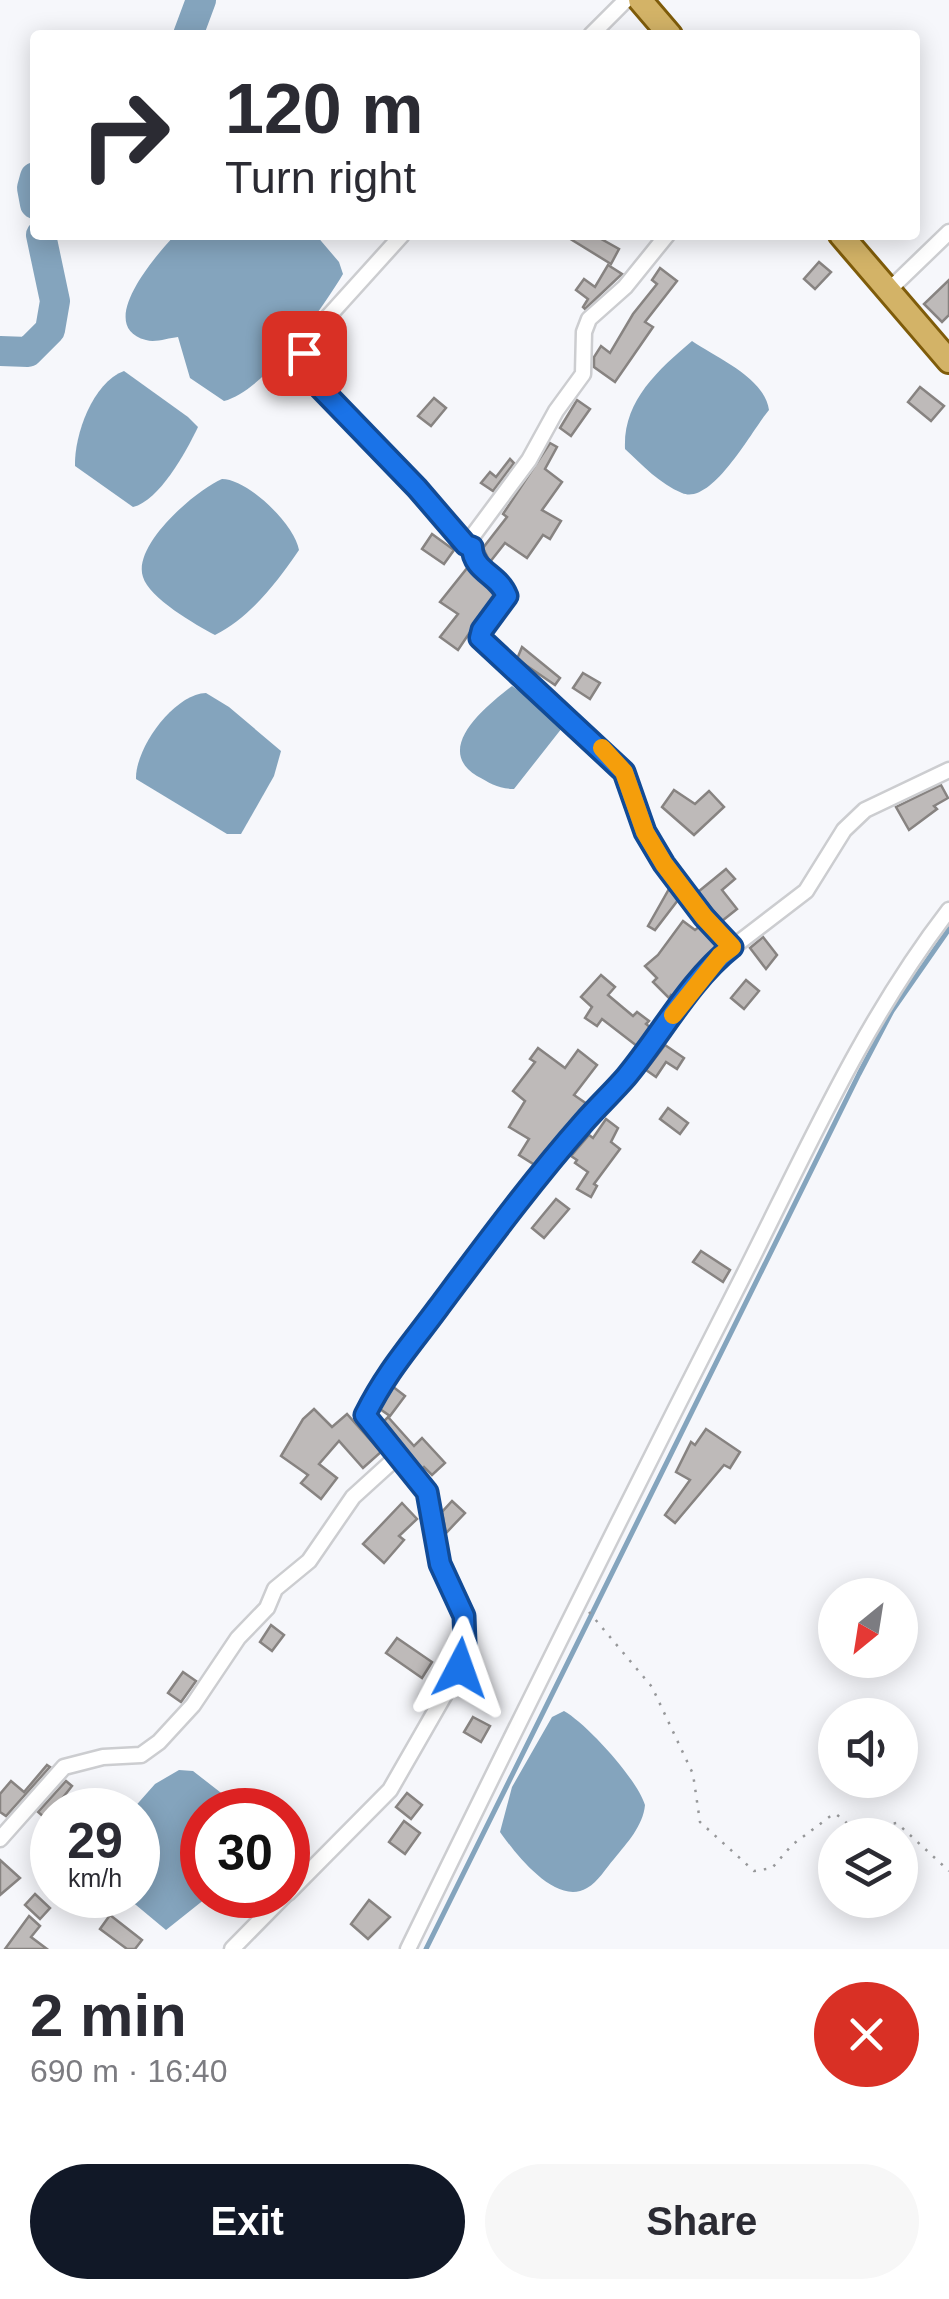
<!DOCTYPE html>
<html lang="en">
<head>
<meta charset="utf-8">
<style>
	body { margin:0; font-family:Helvetica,sans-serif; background:#f7f7f7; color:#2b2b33; height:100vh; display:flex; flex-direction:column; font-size:38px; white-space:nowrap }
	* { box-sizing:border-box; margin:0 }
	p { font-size:32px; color:#7c7c81 }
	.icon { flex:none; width:55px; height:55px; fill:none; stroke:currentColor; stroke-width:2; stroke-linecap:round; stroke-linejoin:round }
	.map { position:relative; height:1949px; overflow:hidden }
	.details { display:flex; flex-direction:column; background:#fff; flex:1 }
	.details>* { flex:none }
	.guide { position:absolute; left:30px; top:30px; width:890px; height:210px; border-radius:10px; box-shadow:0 5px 25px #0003; background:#fff; color:#2b2b33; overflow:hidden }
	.needle { width:65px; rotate:210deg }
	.buttons { position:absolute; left:818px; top:1578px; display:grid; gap:20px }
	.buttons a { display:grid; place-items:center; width:100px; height:100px; border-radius:50%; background:#fff; box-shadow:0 5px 25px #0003; font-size:50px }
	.speed { position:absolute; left:30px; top:1788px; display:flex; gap:20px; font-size:50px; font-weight:700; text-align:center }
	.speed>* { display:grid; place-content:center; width:130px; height:130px; border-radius:50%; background:#fff; box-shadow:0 5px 25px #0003; line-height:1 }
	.speed small { font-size:25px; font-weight:400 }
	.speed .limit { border:15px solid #d22; background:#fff; color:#111 }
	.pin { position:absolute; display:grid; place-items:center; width:85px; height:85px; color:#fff; margin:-42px; border-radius:20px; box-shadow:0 5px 15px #0006 }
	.me { position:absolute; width:110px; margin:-55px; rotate:4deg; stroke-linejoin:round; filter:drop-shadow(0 0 8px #0008) }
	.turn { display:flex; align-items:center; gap:35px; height:210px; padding:0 30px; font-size:45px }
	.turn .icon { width:130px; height:130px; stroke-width:2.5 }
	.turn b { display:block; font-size:70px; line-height:85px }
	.round { display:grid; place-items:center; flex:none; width:105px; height:105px; border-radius:52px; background:#f7f7f7 }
	.head { display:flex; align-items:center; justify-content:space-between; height:170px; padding:0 30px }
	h1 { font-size:60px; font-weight:600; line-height:75px }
	.button { display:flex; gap:20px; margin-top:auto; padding:20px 30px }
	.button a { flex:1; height:115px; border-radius:60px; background:#111827; color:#fff; font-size:40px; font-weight:600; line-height:115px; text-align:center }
	.button a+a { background:#f7f7f7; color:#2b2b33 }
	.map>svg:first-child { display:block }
	.water { fill:#84a4bd }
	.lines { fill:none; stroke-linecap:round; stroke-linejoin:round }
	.stream { stroke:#84a4bd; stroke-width:5 }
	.river { stroke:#84a4bd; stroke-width:30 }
	.building { fill:#bebab9; stroke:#878381; stroke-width:2.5 }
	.minor-casing { stroke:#cccdd0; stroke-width:19 }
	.primary-casing { stroke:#7f5c0a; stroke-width:28 }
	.path { stroke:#97989a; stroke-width:2.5; stroke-dasharray:2.5 8; stroke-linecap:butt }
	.minor { stroke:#fff; stroke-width:14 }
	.primary { stroke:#d3b367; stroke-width:22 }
	.route-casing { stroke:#114b97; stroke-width:25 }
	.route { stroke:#1a73e8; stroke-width:18 }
	.slow { stroke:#f59e0b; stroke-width:18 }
</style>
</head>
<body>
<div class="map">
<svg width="949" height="1949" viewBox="0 0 949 1949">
	<rect width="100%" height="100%" fill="#f6f7fb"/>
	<g class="water">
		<path d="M175 235H316L339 262 343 274C321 311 265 390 224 401L190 378 178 337C168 338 155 343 146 340 93 326 158 253 175 235Z"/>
		<path d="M692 341C717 358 765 378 769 410 752 430 712 506 682 493 660 484 642 465 625 449 623 401 657 371 692 341Z"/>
		<path d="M124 371 188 417 198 427C186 452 159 501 133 507L75 466C74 435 93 382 124 371Z"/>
		<path d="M222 479C248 479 295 525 299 550 277 582 250 618 215 635 196 625 149 598 143 577 132 545 196 490 222 479Z"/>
		<path d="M512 686 544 708 562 728 514 789C498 789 490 783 477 776 433 749 485 707 512 686Z"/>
		<path d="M206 693 229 707 281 751 274 776 241 834H227L136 779C135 748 174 694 206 693Z"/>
		<path d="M564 1711C587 1724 637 1779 645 1805 643 1826 627 1843 614 1859 606 1868 598 1882 587 1888 556 1907 515 1853 500 1832L512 1787 552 1717Z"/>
		<polygon points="179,1770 193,1771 243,1810 202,1810 202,1895 210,1895 166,1930 124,1895 138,1895 138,1810 132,1810 155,1784"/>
	</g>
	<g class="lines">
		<polyline class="stream" points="426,1949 859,1074 892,1011 949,929"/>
		<g class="river">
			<polyline points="188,35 201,0"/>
			<polyline points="35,177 32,188 35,204"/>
			<polyline points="0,351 28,352 50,330 55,301 41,235"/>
		</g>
	</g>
	<g class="building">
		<polygon points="564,235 594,235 619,249 611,264"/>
		<polygon points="819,262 831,272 815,289 804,279"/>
		<polygon points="608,265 622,274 585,309 583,307 588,299 576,290 584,279 595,287"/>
		<polygon points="660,268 677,281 645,322 653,327 615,382 594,367 594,357 601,346 610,353 633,314 657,284 652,280"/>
		<polygon points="949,280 949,315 942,322 924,304"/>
		<polygon points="920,387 944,406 931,421 908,402"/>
		<polygon points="434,398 446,408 431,426 418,416"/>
		<polygon points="577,400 590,409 571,436 560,428"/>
		<polygon points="550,443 557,447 545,469 562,482 542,510 561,521 550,539 543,535 527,558 505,543 490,562 483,548 507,517 503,514"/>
		<polygon points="510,459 514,463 493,491 481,483 490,472 496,477"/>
		<polygon points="432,534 454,550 444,564 422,549"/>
		<polygon points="468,567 495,595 458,650 440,637 458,614 440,602"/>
		<polygon points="522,647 560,678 555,685 517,659"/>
		<polygon points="583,673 600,683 590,699 573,688"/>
		<polygon points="941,785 948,798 934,806 937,809 909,830 896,807"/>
		<polygon points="674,790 695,804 709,791 724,807 694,835 662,807"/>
		<polygon points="726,869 735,879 722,890 737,909 722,921 698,892"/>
		<polygon points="669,889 678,900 655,930 648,926"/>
		<polygon points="683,921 695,930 699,927 717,946 675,998 671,995 669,998 653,982 657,978 645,966 658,955"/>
		<polygon points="763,937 777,955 766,969 750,948"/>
		<polygon points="601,975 615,987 608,995 633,1016 637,1012 649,1021 646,1024 651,1028 637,1046 602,1019 597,1026 585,1018 592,1007 581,997"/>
		<polygon points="746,980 759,991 744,1009 731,998"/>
		<polygon points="665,1045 684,1058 677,1069 666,1062 656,1077 646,1070"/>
		<polygon points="538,1048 565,1068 578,1050 597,1065 574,1095 587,1104 535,1165 519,1155 529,1139 509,1127 525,1101 513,1091 535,1062 530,1059"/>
		<polygon points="668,1108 688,1123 680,1134 660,1119"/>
		<polygon points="606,1119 618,1128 611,1142 620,1149 594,1184 597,1186 591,1197 577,1189 588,1172 575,1163 577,1160 571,1156 589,1135 593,1138"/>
		<polygon points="556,1199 569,1209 544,1238 532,1228"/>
		<polygon points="701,1251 730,1270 723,1282 693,1262"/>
		<polygon points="392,1386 405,1396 390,1416 380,1409"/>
		<polygon points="314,1409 332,1427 347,1414 381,1452 363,1468 339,1441 319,1464 337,1478 321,1499 301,1483 308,1475 281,1456 303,1419"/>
		<polygon points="388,1417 414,1446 422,1438 445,1463 432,1475 424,1467 422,1469 384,1421"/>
		<polygon points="706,1429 740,1452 730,1468 724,1465 675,1523 665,1515 690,1480 676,1472 691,1442 695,1445"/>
		<polygon points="452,1501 465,1513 446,1533 442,1512"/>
		<polygon points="402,1503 417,1519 399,1536 404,1540 384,1563 363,1544"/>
		<polygon points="271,1625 284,1635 272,1651 260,1642"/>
		<polygon points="397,1638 432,1662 422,1678 386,1653"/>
		<polygon points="183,1672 196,1681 181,1702 168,1693"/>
		<polygon points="473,1717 490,1726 481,1742 464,1732"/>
		<polygon points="47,1765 50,1767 6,1816 0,1812 0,1794 11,1781 24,1792"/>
		<polygon points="66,1781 72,1786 46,1819 38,1812"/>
		<polygon points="407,1793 422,1805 411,1819 396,1807"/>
		<polygon points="404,1821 420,1833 405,1854 389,1842"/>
		<polygon points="0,1860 20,1878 0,1895"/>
		<polygon points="35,1894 50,1908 40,1919 25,1905"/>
		<polygon points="369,1900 390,1917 368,1939 351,1924"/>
		<polygon points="110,1915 142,1940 135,1949 127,1949 100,1929"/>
		<polygon points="29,1916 40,1926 31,1937 47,1949 5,1949"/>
	</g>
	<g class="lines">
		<defs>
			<g id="minor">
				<polyline points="591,35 626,0"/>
				<polyline points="402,235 308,339 302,369 417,488 466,545"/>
				<path d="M667 235 625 287 589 319 584 332 583 374 556 411 529 460 466 545 472 547C473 572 499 574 507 596L483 629 480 639 624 772 645 833 663 864 704 917 732 947"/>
				<polyline points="889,290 949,232"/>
				<polyline points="0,1839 64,1767 103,1757 141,1755 159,1742 193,1705 238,1638 267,1608 275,1589 309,1561 353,1497 397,1457"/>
				<polyline points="288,1893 390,1790 460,1668 465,1643 464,1616 440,1564 427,1492 365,1415 382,1381 406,1345 543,1172 626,1077 720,957 806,891 844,830 865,810 949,770"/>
				<polyline points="232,1949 285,1895"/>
				<path d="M408 1949C515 1729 624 1510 735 1292 801 1163 860 1025 949 910"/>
			</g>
			<g id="primary">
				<polyline points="640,0 670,35"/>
				<polyline points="841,235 949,361"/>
			</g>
		</defs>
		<use href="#minor" class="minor-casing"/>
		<use href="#primary" class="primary-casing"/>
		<g class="path">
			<polyline points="589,1612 652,1687 693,1774 700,1822 754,1871 772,1868 792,1845 832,1815 836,1814 861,1835"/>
			<polyline points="877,1835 889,1824 897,1823 949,1871"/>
		</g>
		<use href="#minor" class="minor"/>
		<use href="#primary" class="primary"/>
	</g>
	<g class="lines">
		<defs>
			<path id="route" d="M304 353 302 369 417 488 466 545 472 547C473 572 499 574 507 596L482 630 480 638 624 772 645 832 664 864 704 917 732 947C689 981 661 1035 626 1077 613 1092 598 1106 584 1122 532 1181 485 1245 438 1308 410 1346 387 1371 365 1415L427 1492 440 1564 464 1616 465 1643 460 1668"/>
		</defs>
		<use href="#route" class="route-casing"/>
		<use href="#route" class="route"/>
		<polyline class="slow" points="602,748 624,772 645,832 664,864 704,917 732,947 720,956 673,1015"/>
	</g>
</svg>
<div class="buttons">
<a><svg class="needle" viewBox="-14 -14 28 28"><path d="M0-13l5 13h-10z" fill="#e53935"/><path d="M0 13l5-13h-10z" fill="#7c7c81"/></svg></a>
<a><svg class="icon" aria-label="sound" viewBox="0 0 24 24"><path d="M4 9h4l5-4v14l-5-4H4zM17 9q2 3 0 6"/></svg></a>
<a><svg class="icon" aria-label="layers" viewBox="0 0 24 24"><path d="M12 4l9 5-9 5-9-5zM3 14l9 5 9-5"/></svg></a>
</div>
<div class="speed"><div>29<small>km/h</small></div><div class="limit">30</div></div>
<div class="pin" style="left:304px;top:353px;background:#d93025"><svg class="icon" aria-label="arrive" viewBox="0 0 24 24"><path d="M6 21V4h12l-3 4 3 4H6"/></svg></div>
<svg class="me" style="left:460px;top:1668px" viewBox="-20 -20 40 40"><path d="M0-17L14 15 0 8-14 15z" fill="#1a73e8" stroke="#fff" stroke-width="4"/></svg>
<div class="guide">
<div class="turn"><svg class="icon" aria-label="right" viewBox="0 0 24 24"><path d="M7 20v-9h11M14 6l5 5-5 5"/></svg><div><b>120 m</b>Turn right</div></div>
</div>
</div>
<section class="details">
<div class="head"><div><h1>2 min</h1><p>690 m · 16:40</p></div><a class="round" style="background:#d93025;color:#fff"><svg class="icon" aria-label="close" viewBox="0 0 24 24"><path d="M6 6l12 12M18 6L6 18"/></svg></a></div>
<div class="button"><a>Exit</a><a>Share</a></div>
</section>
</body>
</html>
